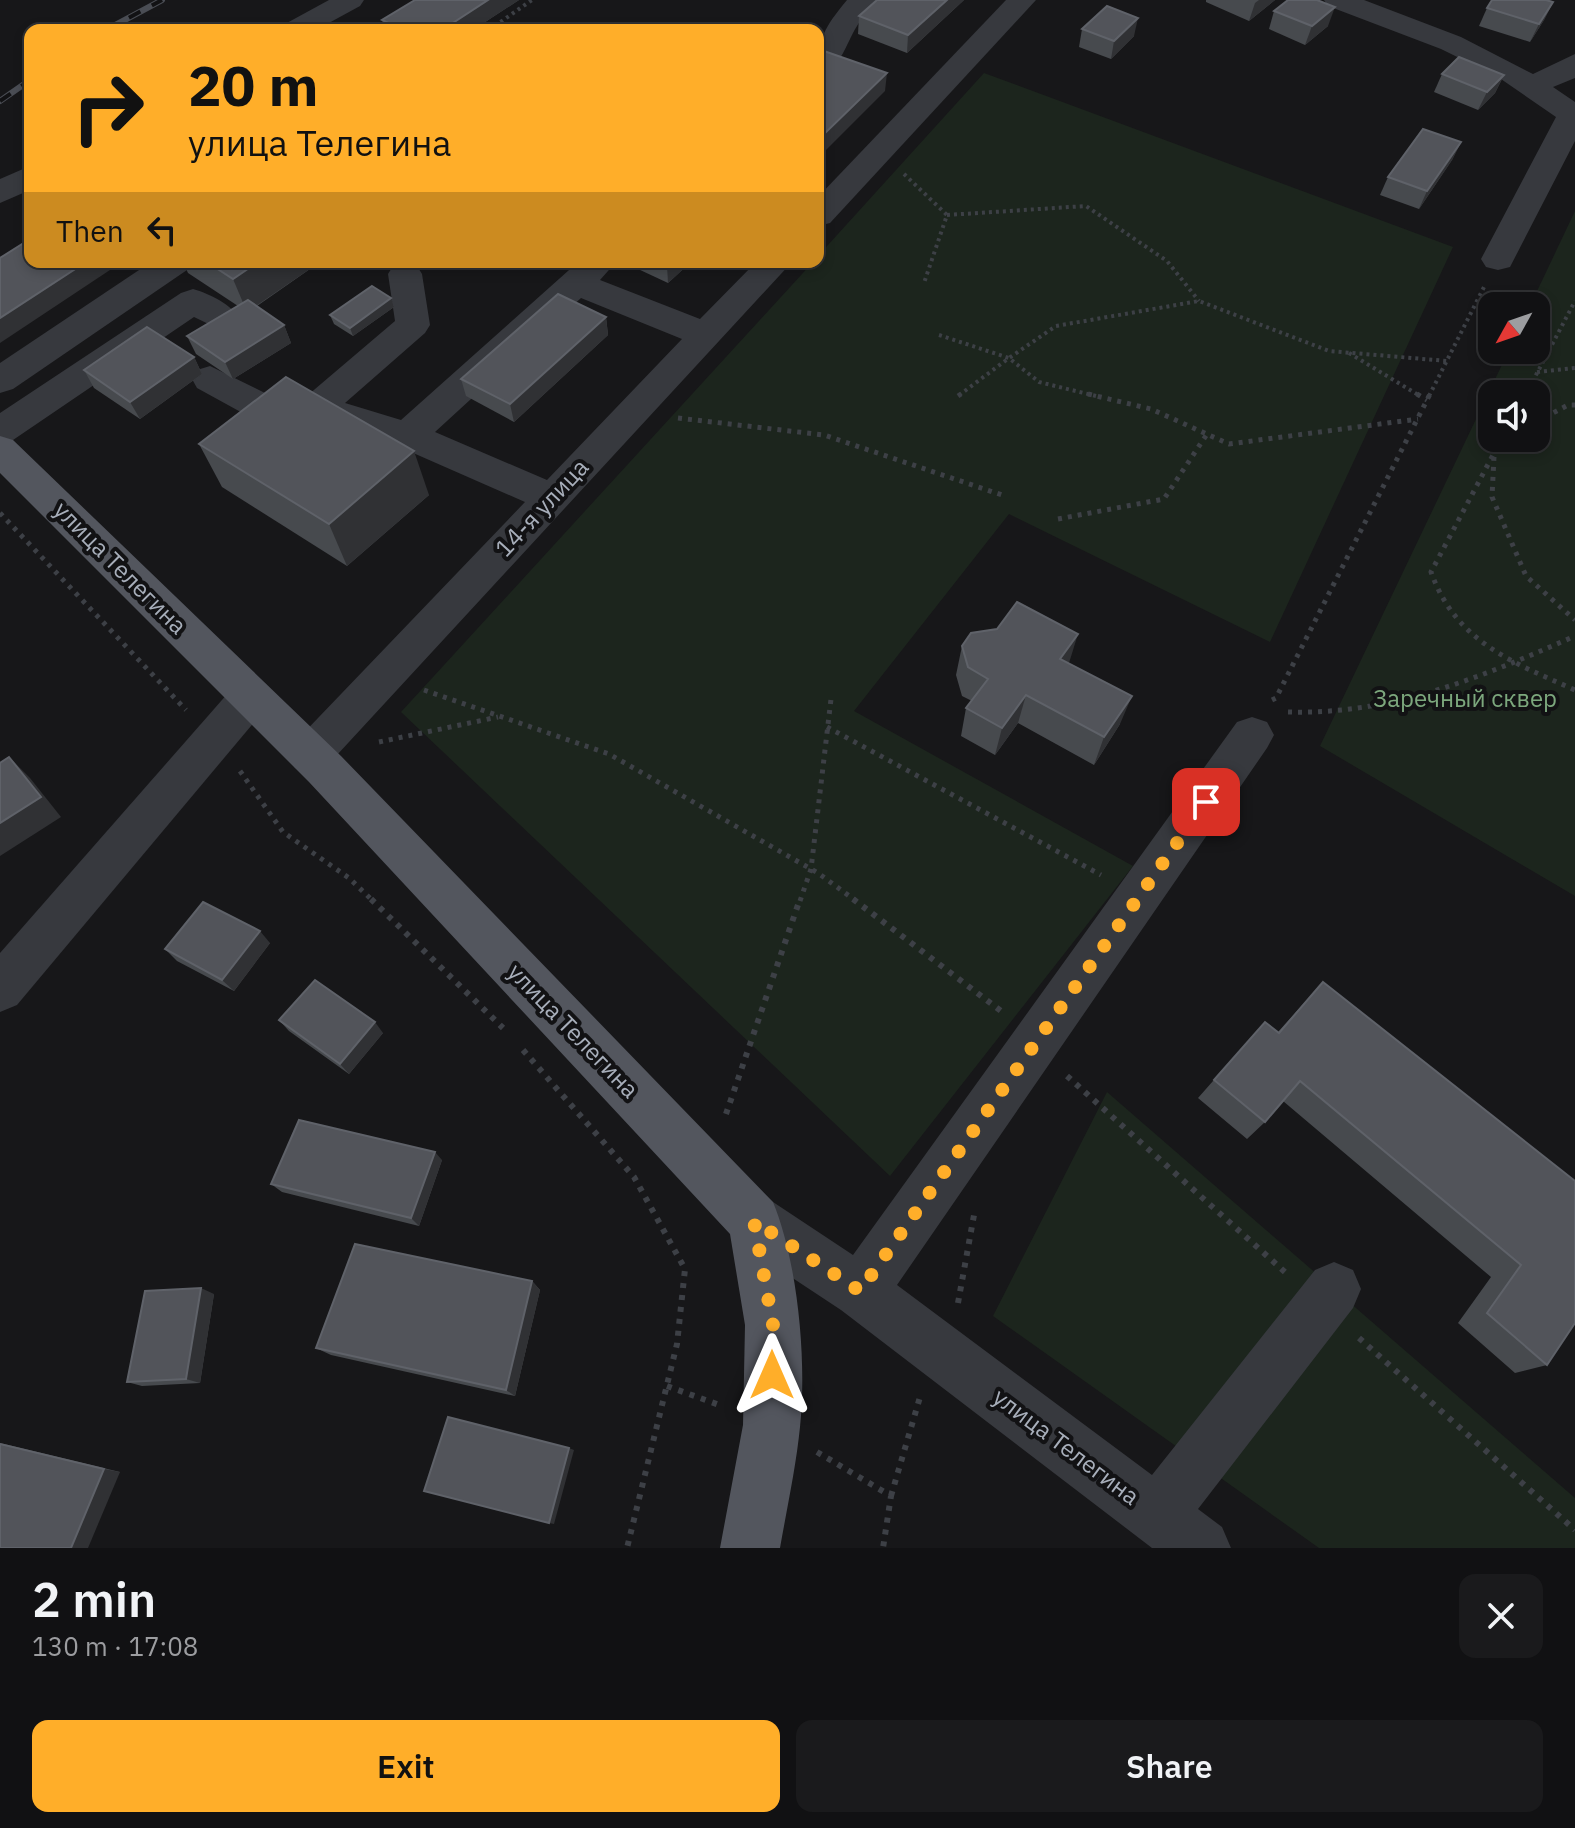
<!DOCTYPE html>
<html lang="en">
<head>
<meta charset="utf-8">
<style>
	body { margin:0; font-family:"IBM Plex Sans",sans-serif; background:#1a1a1c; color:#f1f3f6; height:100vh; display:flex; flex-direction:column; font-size:30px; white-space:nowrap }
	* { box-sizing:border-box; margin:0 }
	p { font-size:26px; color:#9c9da0 }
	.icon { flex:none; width:44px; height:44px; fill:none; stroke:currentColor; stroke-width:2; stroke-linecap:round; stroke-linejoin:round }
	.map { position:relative; height:1548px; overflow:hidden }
	.sheet { display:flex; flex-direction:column; background:#111113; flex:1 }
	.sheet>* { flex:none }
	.top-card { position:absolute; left:24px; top:24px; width:800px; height:244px; border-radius:16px; box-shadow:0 4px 12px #0003,0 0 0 2px #303133; background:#ffae29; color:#111; overflow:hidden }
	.needle { width:52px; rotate:230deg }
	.tools { position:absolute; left:1478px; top:292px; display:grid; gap:16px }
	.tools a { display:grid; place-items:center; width:72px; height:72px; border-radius:16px; background:#111113; box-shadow:0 4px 12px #0003,0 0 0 2px #303133; font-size:40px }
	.pin { position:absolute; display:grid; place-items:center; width:68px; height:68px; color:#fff; margin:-34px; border-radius:16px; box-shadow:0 4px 12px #0006 }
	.me { position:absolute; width:88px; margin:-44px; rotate:0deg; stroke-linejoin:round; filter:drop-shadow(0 0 6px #0008) }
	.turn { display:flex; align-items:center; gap:28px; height:168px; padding:0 32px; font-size:36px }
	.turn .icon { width:104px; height:104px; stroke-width:2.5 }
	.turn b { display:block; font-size:56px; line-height:68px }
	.then { display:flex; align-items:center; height:76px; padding:0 32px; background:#0003; gap:16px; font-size:30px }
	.round { display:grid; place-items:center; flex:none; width:84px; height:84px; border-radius:16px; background:#1a1a1c }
	.summary { display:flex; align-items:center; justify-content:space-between; height:136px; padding:0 32px }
	h1 { font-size:48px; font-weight:600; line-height:60px }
	.button { display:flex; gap:16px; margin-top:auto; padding:16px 32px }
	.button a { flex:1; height:92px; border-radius:16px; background:#ffae29; color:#111; font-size:32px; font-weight:600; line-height:92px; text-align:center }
	.button a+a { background:#1a1a1c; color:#f1f3f6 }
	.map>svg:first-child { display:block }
	.green { fill:#1c251d; fill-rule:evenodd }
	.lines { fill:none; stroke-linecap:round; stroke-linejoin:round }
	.path-far2 { stroke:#3d4046; stroke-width:4; stroke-dasharray:3 4; stroke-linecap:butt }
	.path-far1 { stroke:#3d4046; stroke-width:5; stroke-dasharray:4 6; stroke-linecap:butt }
	.path { stroke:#3d4046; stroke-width:6; stroke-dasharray:5 7; stroke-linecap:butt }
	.minor { fill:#37393e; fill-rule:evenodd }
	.major { fill:#53565e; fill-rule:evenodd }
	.rail-casing { stroke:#4a4d54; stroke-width:6 }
	.rail { stroke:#121214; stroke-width:4; stroke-dasharray:13; stroke-linecap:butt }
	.wall { fill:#474a4e }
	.shaded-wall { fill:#303134 }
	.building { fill:#52545a; stroke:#5f6269; stroke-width:2 }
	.route { stroke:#ffae29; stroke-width:14; stroke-dasharray:0 25.2 }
	.labels { text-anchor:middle; stroke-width:8; stroke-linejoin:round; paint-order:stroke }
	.street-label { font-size:24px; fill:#a7aeba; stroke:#121214 }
	.park-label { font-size:24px; fill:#7ca77d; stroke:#121214 }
</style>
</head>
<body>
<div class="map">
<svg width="1575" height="1548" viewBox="0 0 1575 1548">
	<rect width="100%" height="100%" fill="#171719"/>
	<g class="green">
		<polygon points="984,73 1453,247 1270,642 1009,514 854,711 1133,866 890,1176 401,712 813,262 818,262 818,256"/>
		<path d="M1575 211V896L1320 746 1509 350H1536V306H1530ZM1536 394V438H1492V394Z"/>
		<polygon points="1107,1092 1575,1498 1575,1548 1319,1548 993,1316"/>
	</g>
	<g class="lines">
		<g class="path-far2">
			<polyline points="489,30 532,0"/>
			<polyline points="904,174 947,215 924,283"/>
			<polyline points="947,215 1086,206 1167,261 1199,301"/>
			<polyline points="939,335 1009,358 958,396"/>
			<polyline points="1349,353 1420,396"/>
			<polyline points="1537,372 1575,368"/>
			<polyline points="1526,394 1575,301"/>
			<polyline points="1096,396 1039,382 1009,358 1056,326 1199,301 1329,351 1447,361"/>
			<polyline points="1429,396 1484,287"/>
		</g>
		<g class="path-far1">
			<polyline points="1088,394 1151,409 1229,444 1418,419"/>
			<polyline points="1417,394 1427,400"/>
			<polyline points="958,396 961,394"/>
			<polyline points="678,418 824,435 1002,495"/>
			<polyline points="1536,422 1568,405 1575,405"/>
			<path d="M1502 438 1431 572C1456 642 1512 662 1575 690"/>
			<polyline points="1494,457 1492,497 1526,576 1575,620"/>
			<polyline points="0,513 186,710"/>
			<polyline points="1058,519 1164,499 1207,434"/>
			<polyline points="424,690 609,754 818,873 856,901"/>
			<polyline points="1272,700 1276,698 1430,394"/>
			<path d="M1288 712C1391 715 1482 677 1575 636"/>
			<polyline points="827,727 1101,875"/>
			<polyline points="379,742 498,717"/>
			<polyline points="240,771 283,832 349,878 373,901"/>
			<polyline points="800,901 811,869 831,699"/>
		</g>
		<g class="path">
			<polyline points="371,899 503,1028"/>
			<polyline points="853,899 1001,1011"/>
			<polyline points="523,1050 634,1177 685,1269 677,1344 627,1548"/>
			<polyline points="1067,1076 1286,1273"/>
			<polyline points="726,1114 800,899"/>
			<polyline points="958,1303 974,1215"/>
			<polyline points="1359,1338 1575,1530"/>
			<polyline points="667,1386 722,1406"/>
			<polyline points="817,1452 891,1496 883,1548"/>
			<polyline points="891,1496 920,1397"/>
		</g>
		<g class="minor">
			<polygon points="329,0 364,0 360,6 316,30 281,30 285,24"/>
			<path d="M847 0H876C870 9 862 17 857 26 845 45 842 68 818 74 818 38 824 28 847 0Z"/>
			<polygon points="1006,0 1036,0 830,223 818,226 818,197"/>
			<polygon points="1324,0 1364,0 1461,37 1533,74 1575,54 1575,78 1553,87 1575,102 1575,141 1510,267 1498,270 1486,267 1481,259 1556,117 1498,77 1441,49 1328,6"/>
			<polygon points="30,166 30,190 0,203 0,179"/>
			<polygon points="151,262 192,262 187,270 13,389 0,393 0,363"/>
			<path d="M578 262H616L600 280 700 319 756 262H792L325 768 310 774 295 768 288 755 295 742 525 502 395 445 316 421 261 420 248 416 197 388 192 379 197 370 210 366 267 394 308 395 395 321 388 274 393 266 405 263 417 266 422 274 430 325 425 333 345 403 401 420ZM581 298 682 339 547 480 435 432Z"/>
			<path d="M193 289C210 294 231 304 240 319L235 327 223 331 194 317 13 440 0 444V413L181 293Z"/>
			<polygon points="251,678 266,684 272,696 266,708 17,1005 0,1012 0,953 236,684"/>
			<polygon points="1252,717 1267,722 1274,735 1267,748 897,1285 1152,1475 1315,1270 1334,1262 1353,1270 1361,1289 1353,1308 1198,1509 1222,1527 1231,1548 1152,1548 841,1310 735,1240 727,1221 735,1202 754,1194 773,1202 853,1255 1237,722"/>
		</g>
		<path class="major" d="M0 436 13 440 341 756 773 1202C798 1263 807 1361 800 1427 796 1467 787 1508 780 1548H720L743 1425 745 1325 730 1234 309 782 0 473Z"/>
		<defs>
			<g id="rail">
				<polyline points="106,30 162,0"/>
				<polyline points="0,101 30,80"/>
			</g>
		</defs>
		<use href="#rail" class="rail-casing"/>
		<use href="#rail" class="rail"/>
	</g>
	<g class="wall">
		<polygon points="415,0 519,0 473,30 385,30 382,20"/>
		<polygon points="877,0 964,0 907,53 858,34 859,16"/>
		<polygon points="1206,0 1275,0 1249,21 1206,2"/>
		<polygon points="1553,2 1544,20 1530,42 1479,26 1487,8"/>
		<polygon points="1274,11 1328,26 1305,45 1269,29"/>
		<polygon points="1082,29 1134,36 1111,59 1079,47"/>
		<polygon points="1442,74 1504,75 1495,93 1478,110 1434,92"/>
		<polygon points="1461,142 1452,160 1419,209 1380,195 1388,177"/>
		<polygon points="183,262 320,262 257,306 284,325 291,343 233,379 196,354 187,336 238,306 188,273"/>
		<polygon points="623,262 691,262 668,283"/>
		<polygon points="391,298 394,307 353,336 334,324 330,315"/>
		<polygon points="606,317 608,335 514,422 466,396 461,379"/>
		<polygon points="194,357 202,374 140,419 94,388 84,370"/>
		<polygon points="199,444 429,495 347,566 222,487"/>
		<polygon points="962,646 1069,663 1120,724 1094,765 1018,723 995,755 961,736 966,708 972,701 962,696 956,675"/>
		<polygon points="270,943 234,991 177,961 165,949"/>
		<polygon points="1323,982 1575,1181 1547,1365 1515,1373 1458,1323 1491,1277 1283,1101 1265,1122 1247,1139 1198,1098 1265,1022 1278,1032"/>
		<polygon points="279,1020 383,1033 349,1074 289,1031"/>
		<polygon points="442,1160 419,1226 282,1192 271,1184"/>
		<polygon points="532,1281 540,1290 515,1396 331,1355 316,1348"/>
		<polygon points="214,1294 200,1383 142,1386 127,1382"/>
		<polygon points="0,1443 120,1472 0,1548"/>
	</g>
	<g class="shaded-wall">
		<polygon points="488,0 519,0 473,30 442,30"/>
		<polygon points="947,0 964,0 907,53 908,35"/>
		<polygon points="1259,0 1275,0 1249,21 1255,3"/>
		<polygon points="1553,2 1544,20 1530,42 1539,24"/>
		<polygon points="1335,7 1328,26 1305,45 1312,26"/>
		<polygon points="1138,18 1134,36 1111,59 1114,41"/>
		<polygon points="887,73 885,91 818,158 818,140"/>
		<polygon points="1504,75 1495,93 1478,110 1487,92"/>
		<polygon points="1461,142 1452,160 1419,209 1427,191"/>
		<polygon points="86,262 122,262 0,343 0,318"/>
		<polygon points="258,262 320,262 247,312 233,279"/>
		<polygon points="670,262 691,262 668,283 667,265"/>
		<polygon points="391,298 394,307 353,336 350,328"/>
		<polygon points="606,317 608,335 514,422 510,404"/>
		<polygon points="284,325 291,343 233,379 225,362"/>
		<polygon points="194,357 202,374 140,419 130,402"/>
		<polygon points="414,451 429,495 347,566 329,524"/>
		<polygon points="1078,634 1069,663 1060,659"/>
		<polygon points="1026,695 1018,723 995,755 1002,728"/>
		<polygon points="1132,696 1120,724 1094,765 1104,737"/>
		<polygon points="9,757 30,778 61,817 0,856 0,823"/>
		<polygon points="260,931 270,943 234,991 222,980"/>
		<polygon points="375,1022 383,1033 349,1074 340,1064"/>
		<polygon points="435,1152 442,1160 419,1226 411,1218"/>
		<polygon points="532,1281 540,1290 515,1396 506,1390"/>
		<polygon points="201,1288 214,1294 200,1383 186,1379"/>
		<polygon points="569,1448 574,1450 554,1524 549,1523"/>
		<polygon points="104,1469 120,1472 88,1548 71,1548"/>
	</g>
	<g class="building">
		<polygon points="415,0 488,0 442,30 403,30 382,20"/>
		<polygon points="877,0 947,0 908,35 859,16"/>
		<polygon points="1288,0 1317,0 1335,7 1312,26 1274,11"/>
		<polygon points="1492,0 1546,0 1553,2 1539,24 1487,8"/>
		<polygon points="1107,6 1138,18 1114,41 1082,29"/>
		<polygon points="821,50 887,73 818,140 818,52"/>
		<polygon points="1459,57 1504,75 1487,92 1442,74"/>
		<polygon points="1423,129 1461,142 1427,191 1388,177"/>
		<polygon points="30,239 30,262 86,262 0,318 0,258"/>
		<polygon points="207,262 258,262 233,279"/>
		<polygon points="372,286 391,298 350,328 330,315"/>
		<polygon points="558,294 606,317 510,404 461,379"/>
		<polygon points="248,300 284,325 225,362 187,336"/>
		<polygon points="147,327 194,357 130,402 84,370"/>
		<polygon points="286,377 414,451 329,524 199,444"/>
		<polygon points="1017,602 1078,634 1060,659 1132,696 1104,737 1026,695 1002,728 966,708 988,679 968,667 962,646 971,633 997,629"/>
		<polygon points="9,757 41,797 0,823 0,763"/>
		<polygon points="203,902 260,931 222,980 165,949"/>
		<polygon points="315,980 375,1022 340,1064 279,1020"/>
		<polygon points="1323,982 1575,1181 1575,1323 1547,1365 1487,1313 1521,1265 1300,1081 1265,1122 1214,1080 1265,1022 1279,1033"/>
		<polygon points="299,1120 435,1152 411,1218 271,1184"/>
		<polygon points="355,1244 532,1281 506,1390 316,1348"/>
		<polygon points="201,1288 186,1379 127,1382 145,1291"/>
		<polygon points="448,1417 569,1448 549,1523 424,1491"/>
		<polygon points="0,1444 104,1469 71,1548 0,1548"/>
	</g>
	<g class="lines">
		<polyline class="route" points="772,1375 773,1325 754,1221 860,1291 1206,802"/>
	</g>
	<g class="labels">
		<g class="street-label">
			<text transform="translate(542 508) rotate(-47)" y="8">14-я улица</text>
			<text transform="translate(120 568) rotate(45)" y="8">улица Телегина</text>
			<text transform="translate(573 1031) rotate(46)" y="8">улица Телегина</text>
			<text transform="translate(1066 1447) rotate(37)" y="8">улица Телегина</text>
		</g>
		<g class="park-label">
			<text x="1465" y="707">Заречный сквер</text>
		</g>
	</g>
</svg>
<div class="tools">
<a><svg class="needle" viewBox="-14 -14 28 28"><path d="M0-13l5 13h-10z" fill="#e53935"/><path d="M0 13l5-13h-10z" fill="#9c9da0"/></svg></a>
<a><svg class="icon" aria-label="sound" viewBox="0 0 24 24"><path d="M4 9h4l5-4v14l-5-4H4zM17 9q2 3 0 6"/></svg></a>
</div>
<div class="pin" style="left:1206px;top:802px;background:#d93025"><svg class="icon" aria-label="arrive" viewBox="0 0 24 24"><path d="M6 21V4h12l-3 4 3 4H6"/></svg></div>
<svg class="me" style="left:772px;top:1375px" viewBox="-20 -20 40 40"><path d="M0-17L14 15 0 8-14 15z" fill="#ffae29" stroke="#fff" stroke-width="4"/></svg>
<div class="top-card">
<div class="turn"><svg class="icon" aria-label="right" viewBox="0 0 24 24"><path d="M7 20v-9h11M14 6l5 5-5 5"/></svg><div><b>20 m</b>улица Телегина</div></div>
<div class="then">Then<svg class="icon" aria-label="left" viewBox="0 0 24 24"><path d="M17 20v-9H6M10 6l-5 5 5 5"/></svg></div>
</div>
</div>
<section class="sheet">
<div class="summary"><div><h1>2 min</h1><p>130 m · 17:08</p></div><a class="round"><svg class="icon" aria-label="close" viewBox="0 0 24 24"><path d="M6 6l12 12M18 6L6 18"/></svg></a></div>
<div class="button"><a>Exit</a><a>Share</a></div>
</section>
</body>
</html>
